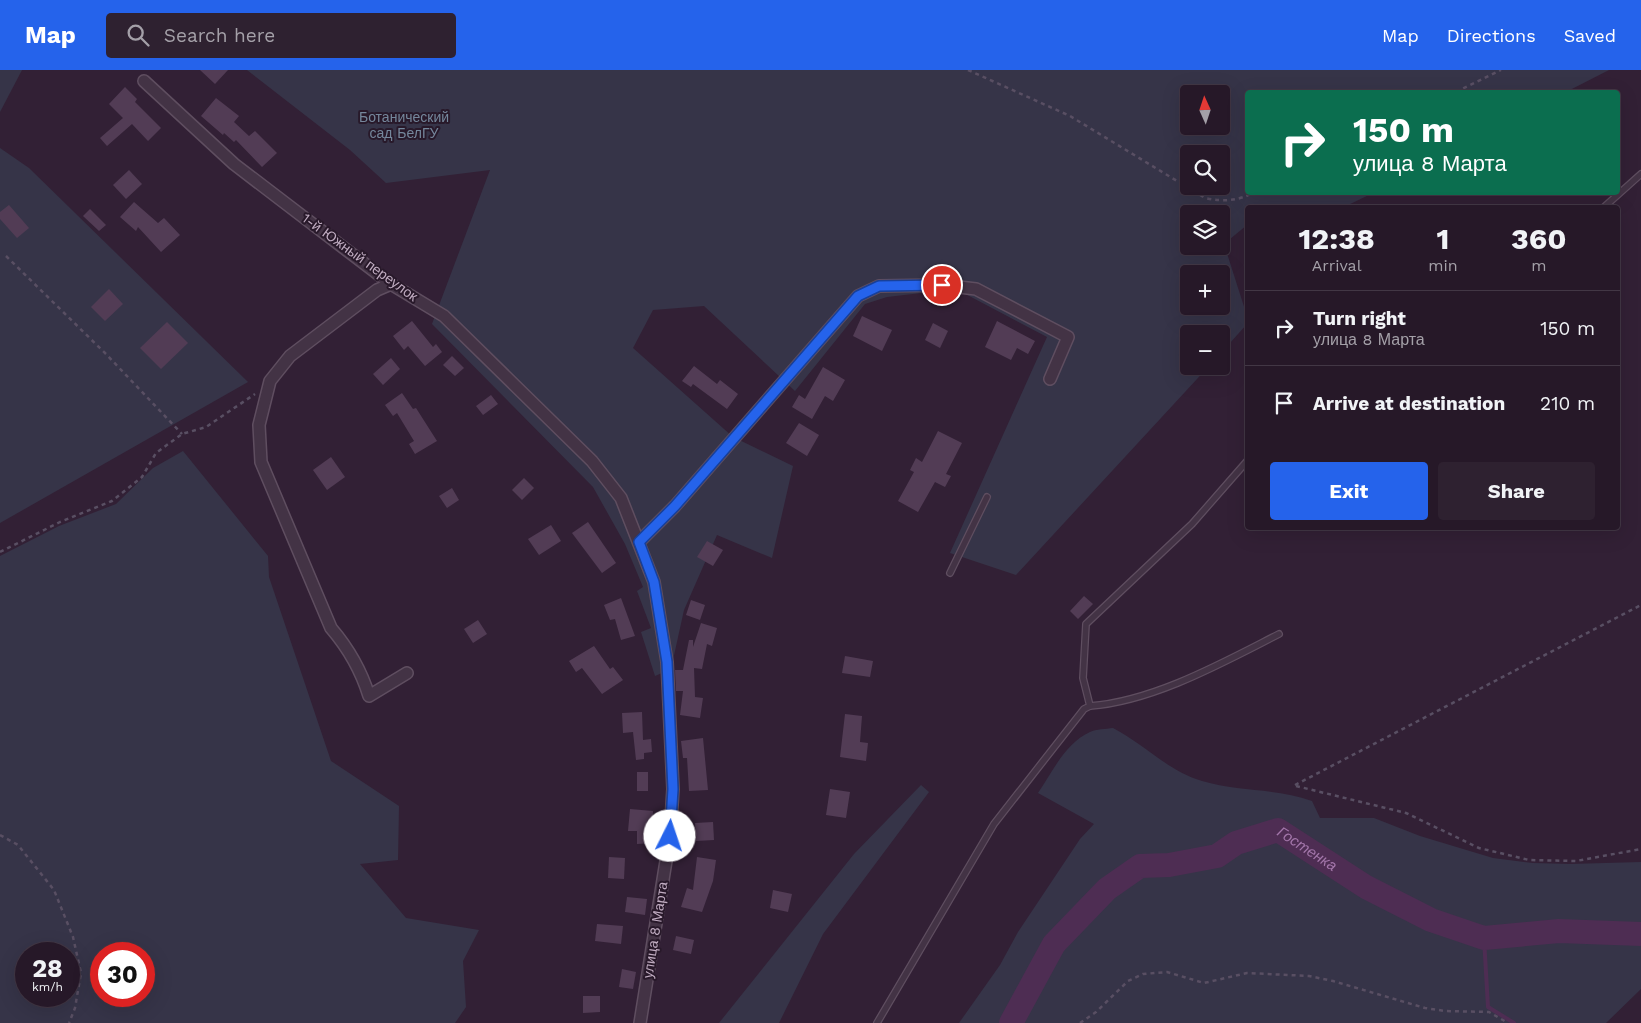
<!DOCTYPE html>
<html lang="en">
<head>
<meta charset="utf-8">
<style>
	body { margin:0; font-family:"Work Sans",sans-serif; background:#2e2130; color:#f1f3f6; height:100vh; display:flex; flex-direction:column; font-size:19px; white-space:nowrap }
	* { box-sizing:border-box; margin:0 }
	p { font-size:16px; color:#a4a0a8 }
	.icon { flex:none; width:28px; height:28px; fill:none; stroke:currentColor; stroke-width:2; stroke-linecap:round; stroke-linejoin:round }
	.map { position:relative; flex:1; overflow:hidden }
	.details { position:absolute; left:1245px; top:135px; width:375px; height:325px; display:flex; flex-direction:column; background:#261828; border-radius:5px; box-shadow:0 5px 20px #0002,0 0 0 1px #423745 }
	.details>* { flex:none }
	.hud { position:absolute; left:1245px; top:20px; width:375px; height:105px; border-radius:5px; box-shadow:0 5px 20px #0002,0 0 0 1px #423745; background:#0b6e4f; color:#fff; overflow:hidden }
	.needle { width:32px; rotate:357deg }
	.fabs { position:absolute; left:1180px; top:15px; display:grid; gap:10px }
	.fabs a { display:grid; place-items:center; width:50px; height:50px; border-radius:5px; background:#261828; box-shadow:0 5px 20px #0002,0 0 0 1px #423745; font-size:25px }
	.speed { position:absolute; left:15px; top:872px; display:flex; gap:10px; font-size:25px; font-weight:700; text-align:center }
	.speed>* { display:grid; place-content:center; width:65px; height:65px; border-radius:50%; background:#261828; box-shadow:0 5px 20px #0002,0 0 0 1px #423745; line-height:1 }
	.speed small { font-size:12px; font-weight:400 }
	.speed .limit { border:8px solid #d22; background:#fff; color:#111 }
	.pin { position:absolute; display:grid; place-items:center; width:42px; height:42px; color:#fff; margin:-21px; border:2px solid #fff; border-radius:50%; box-shadow:0 1px 5px #0007 }
	.me { position:absolute; width:55px; margin:-28px; rotate:4deg; stroke-linejoin:round; filter:drop-shadow(0 0 4px #0008) }
	.turn { display:flex; align-items:center; gap:18px; height:105px; padding:0 25px; font-size:22px }
	.turn .icon { width:65px; height:65px; stroke-width:2.5 }
	.turn b { display:block; font-size:35px; line-height:42px }
	.eta { display:flex; justify-content:space-evenly; align-items:center; height:85px; text-align:center }
	.eta b { font-size:30px; font-weight:700; line-height:35px }
	.primary-button { display:flex; gap:10px; margin-top:auto; padding:10px 25px }
	.primary-button a { flex:1; height:58px; border-radius:5px; background:#2563eb; color:#fff; font-size:20px; font-weight:700; line-height:58px; text-align:center }
	.primary-button a+a { background:#2e2130; color:#f1f3f6 }
	ul { padding:0; list-style:none }
	li { display:flex; align-items:center; gap:15px; height:75px; padding:0 25px; border-top:1px solid #423745 }
	li div { flex:1 }
	li b { display:block; font-size:19px }
	li em { font-style:normal }
	header { display:flex; align-items:center; gap:30px; box-sizing:border-box; height:70px; padding:0 25px; background:#2563eb; color:#fff }
	header strong { font-size:24px }
	nav { display:flex; gap:28px; margin-inline-start:auto; font-size:18px }
	.search { width:350px; height:45px; background:#2e2130; display:flex; align-items:center; gap:12px; box-sizing:border-box; padding:0 18px; border-radius:5px; color:#a4a0a8; font-size:19px }
	.map>svg:first-child { display:block }
	.green { fill:#363448; fill-rule:evenodd }
	.lines { fill:none; stroke-linecap:round; stroke-linejoin:round }
	.stream { stroke:#4e2d53; stroke-width:4 }
	.river { stroke:#4e2d53; stroke-width:24 }
	.building { fill:#523c55 }
	.service-casing { stroke:#5f4e60; stroke-width:8 }
	.minor-casing { stroke:#5f4e60; stroke-width:14 }
	.path { stroke:#594f63; stroke-width:2.5; stroke-dasharray:4 4; stroke-linecap:butt }
	.service { stroke:#433345; stroke-width:5.5 }
	.minor { stroke:#433345; stroke-width:11 }
	.route-casing { stroke:#184099; stroke-width:12 }
	.route { stroke:#2563eb; stroke-width:9 }
	.labels { text-anchor:middle; stroke-width:4; stroke-linejoin:round; paint-order:stroke }
	.park-label { font-size:14px; fill:#75879c; stroke:#28192a }
	.street-label { font-size:14px; fill:#c1adc2; stroke:#28192a }
	.water-label { font-size:15px; font-style:italic; fill:#a376aa; stroke:#28192a }
</style>
</head>
<body>
<header>
<strong>Map</strong>
<div class="search"><svg class="icon" aria-label="search" viewBox="0 0 24 24"><circle cx="10" cy="10" r="6"/><path d="M15 15l6 6"/></svg>Search here</div>
<nav><a>Map</a><a>Directions</a><a>Saved</a></nav>
</header>
<div class="map">
<svg width="1641" height="953" viewBox="0 0 1641 953">
	<rect width="100%" height="100%" fill="#322035"/>
	<g class="green">
		<polygon points="0,0 22,0 0,42"/>
		<path d="M247 0H1609L1566 22H1248V122L1373 123 1344 137H1283L1274 134 1269 137 1248 138 1247 155 1224 174 1247 246V254L1221 283V264H1189V296H1209L1016 505 950 483 1047 267 956 219 887 227 865 234 795 321 704 236 653 240 633 278 733 367 793 396 772 488 717 465 684 540 671 599 655 606 641 562 651 558 637 521 643 517 625 474 593 417 432 254 490 100 386 113 350 80ZM1189 24H1221V56H1189ZM1189 84H1221V116H1189ZM1189 144H1221V176H1189ZM1189 204H1221V236H1189Z"/>
		<polygon points="0,78 29,98 248,312 0,453"/>
		<path d="M183 381 268 486 269 507 331 691 399 736 398 790 360 794 406 848 479 860 463 891 466 937 455 953H0V486L59 456 116 434 153 398ZM26 884H69V926H26ZM101 884H144V926H101Z"/>
		<path d="M1113 658C1144 674 1168 701 1202 711 1239 722 1277 718 1312 731L1320 748H1374L1420 766 1493 788 1533 793 1570 794 1641 792V919L1606 953H959L1000 895 1018 862 1080 769 1094 754 1038 723C1052 703 1065 673 1090 662 1096 659 1106 659 1113 658Z"/>
		<polygon points="921,715 929,722 823,864 779,953 719,953 854,784"/>
	</g>
	<g class="lines">
		<polyline class="stream" points="1484,868 1488,937 1514,953"/>
		<path class="river" id="s1" d="M1011 953 1054 874 1107 819 1140 796 1169 795 1217 786 1236 773 1278 760 1366 817 1431 850 1484 868 1559 861 1641 864"/>
	</g>
	<g class="building">
		<polygon points="200,0 228,0 215,14"/>
		<polygon points="125,17 137,29 135,32 161,58 148,71 132,54 107,76 100,68 123,48 109,34"/>
		<polygon points="216,28 239,46 234,52 249,66 255,61 277,83 262,97 236,70 234,72 224,63 223,65 201,46"/>
		<polygon points="129,100 142,114 126,129 113,115"/>
		<polygon points="134,132 158,153 164,148 180,165 161,182 138,157 136,161 120,147"/>
		<polygon points="9,135 29,158 17,168 0,149 0,142"/>
		<polygon points="90,139 106,155 99,161 83,146"/>
		<polygon points="109,219 123,234 105,251 91,237"/>
		<polygon points="862,246 892,260 882,281 853,266"/>
		<polygon points="412,251 433,277 436,274 442,282 425,296 408,276 404,280 393,266"/>
		<polygon points="997,251 1035,271 1028,284 1017,278 1011,290 985,277"/>
		<polygon points="167,252 188,273 161,299 140,278"/>
		<polygon points="933,253 948,261 940,278 925,270"/>
		<polygon points="452,286 464,298 455,306 443,295"/>
		<polygon points="391,288 400,299 383,315 373,304"/>
		<polygon points="694,296 717,314 720,310 738,324 727,339 693,314 691,317 682,311"/>
		<polygon points="823,297 845,310 833,331 825,326 812,349 792,337 799,325 805,329"/>
		<polygon points="402,323 413,339 416,338 437,371 415,384 409,374 414,371 397,343 393,346 385,335"/>
		<polygon points="491,325 498,334 483,345 476,336"/>
		<polygon points="799,353 819,365 807,386 786,373"/>
		<polygon points="938,361 962,373 946,404 951,406 945,417 935,412 918,442 898,431 914,402 910,400 916,388 922,392"/>
		<polygon points="331,387 345,407 327,420 313,400"/>
		<polygon points="524,408 534,418 522,430 512,420"/>
		<polygon points="452,418 459,430 447,438 439,426"/>
		<polygon points="588,452 616,493 602,503 572,463"/>
		<polygon points="551,455 561,471 539,485 528,469"/>
		<polygon points="707,471 723,480 713,496 697,487"/>
		<polygon points="1084,526 1093,534 1078,549 1070,541"/>
		<polygon points="621,528 635,566 621,570 615,549 610,550 604,535"/>
		<polygon points="691,530 705,535 700,550 686,545"/>
		<polygon points="478,550 487,564 473,573 464,559"/>
		<polygon points="701,553 717,558 712,576 707,574 702,599 694,598 695,627 703,628 700,648 680,645 683,621 676,621 675,600 683,600 689,570 693,570 693,577"/>
		<polygon points="594,576 610,599 613,597 623,610 602,624 582,598 576,602 569,591"/>
		<polygon points="845,586 873,591 870,607 842,603"/>
		<polygon points="642,642 643,670 651,669 652,682 644,683 644,689 636,690 633,662 623,663 622,643"/>
		<polygon points="845,644 862,646 860,672 868,673 866,691 840,687"/>
		<polygon points="703,668 708,720 689,721 687,688 683,688 681,671"/>
		<rect x="637" y="702" width="11" height="19"/>
		<polygon points="830,719 850,722 846,748 826,745"/>
		<polygon points="630,739 653,741 652,773 637,774 637,761 628,761"/>
		<polygon points="713,752 714,770 696,771 695,753"/>
		<polygon points="609,787 625,788 624,809 608,808"/>
		<polygon points="697,787 716,790 713,811 702,842 681,837 687,818 693,820"/>
		<polygon points="773,820 792,824 788,842 770,838"/>
		<polygon points="627,827 647,829 645,845 625,842"/>
		<polygon points="597,854 623,856 621,874 595,871"/>
		<polygon points="676,866 694,870 691,884 673,880"/>
		<polygon points="622,899 636,902 633,919 619,917"/>
		<polygon points="583,926 600,926 600,942 583,943"/>
	</g>
	<g class="lines">
		<defs>
			<g id="service">
				<polyline points="1603,138 1641,104"/>
				<polyline points="950,503 987,427"/>
				<path d="M1090 636C1154 631 1222 593 1279 564"/>
				<polyline points="877,953 994,754 1084,639 1090,636 1083,608 1086,554 1192,454 1248,390"/>
			</g>
			<g id="minor">
				<polyline points="144,11 234,94 391,214 444,246 592,391 621,428 654,512 667,592 673,719 670,766 640,953"/>
				<path d="M391 214 377 220 290 286 270 311 259 355 261 392 331 558C349 579 361 600 369 626L407 603"/>
				<polyline points="639,472 675,436 858,226 879,216 942,215 976,219 1068,267 1050,309"/>
			</g>
		</defs>
		<use href="#service" class="service-casing"/>
		<use href="#minor" class="minor-casing"/>
		<g class="path">
			<path d="M968 0 1070 46 1205 128C1224 132 1238 131 1255 122"/>
			<polyline points="1456,22 1501,0"/>
			<polyline points="6,186 106,284 182,364"/>
			<polyline points="0,482 60,452 112,431 142,407 156,383 182,364 206,357 255,324"/>
			<polyline points="1295,715 1641,535"/>
			<polyline points="1296,716 1406,743 1479,778 1529,790 1576,791 1641,779"/>
			<polyline points="0,765 18,775 54,820 73,867 81,903 75,938 69,953"/>
			<polyline points="1080,953 1096,942 1128,911 1143,904 1167,902 1204,913 1247,903 1309,906 1333,911 1425,938 1445,941 1489,942 1508,953"/>
		</g>
		<use href="#service" class="service"/>
		<use href="#minor" class="minor"/>
	</g>
	<g class="lines">
		<defs>
			<polyline id="route" points="670,766 673,719 667,592 654,512 639,472 675,436 858,226 879,216 942,215"/>
		</defs>
		<use href="#route" class="route-casing"/>
		<use href="#route" class="route"/>
	</g>
	<g class="labels">
		<g class="park-label">
			<text x="404" y="52">Ботанический<tspan x="404" dy="16">сад БелГУ</tspan></text>
		</g>
		<g class="street-label">
			<text transform="translate(360 187) rotate(36)" y="5">1-й Южный переулок</text>
			<text transform="translate(655 860) rotate(-81)" y="5">улица 8 Марта</text>
		</g>
		<g class="water-label">
			<text dy="5" stroke="none"><textPath href="#s1" startOffset="386">Гостенка</textPath></text>
		</g>
	</g>
</svg>
<div class="fabs">
<a><svg class="needle" viewBox="-14 -14 28 28"><path d="M0-13l5 13h-10z" fill="#e53935"/><path d="M0 13l5-13h-10z" fill="#a4a0a8"/></svg></a>
<a><svg class="icon" aria-label="search" viewBox="0 0 24 24"><circle cx="10" cy="10" r="6"/><path d="M15 15l6 6"/></svg></a>
<a><svg class="icon" aria-label="layers" viewBox="0 0 24 24"><path d="M12 4l9 5-9 5-9-5zM3 14l9 5 9-5"/></svg></a>
<a>+</a>
<a>−</a>
</div>
<div class="speed"><div>28<small>km/h</small></div><div class="limit">30</div></div>
<div class="pin" style="left:942px;top:215px;background:#d93025"><svg class="icon" aria-label="arrive" viewBox="0 0 24 24"><path d="M6 21V4h12l-3 4 3 4H6"/></svg></div>
<svg class="me" style="left:670px;top:766px" viewBox="-20 -20 40 40"><circle r="19" fill="#fff"/><path d="M0-13L10 11 0 6-10 11z" fill="#2563eb"/></svg>
<div class="hud">
<div class="turn"><svg class="icon" aria-label="right" viewBox="0 0 24 24"><path d="M7 20v-9h11M14 6l5 5-5 5"/></svg><div><b>150 m</b>улица 8 Марта</div></div>
</div>
<section class="details">
<div class="eta">
<div><b>12:38</b><p>Arrival</p></div>
<div><b>1</b><p>min</p></div>
<div><b>360</b><p>m</p></div>
</div>
<ul>
<li><svg class="icon" aria-label="right" viewBox="0 0 24 24"><path d="M7 20v-9h11M14 6l5 5-5 5"/></svg><div><b>Turn right</b><p>улица 8 Марта</p></div><em>150 m</em></li>
<li><svg class="icon" aria-label="arrive" viewBox="0 0 24 24"><path d="M6 21V4h12l-3 4 3 4H6"/></svg><div><b>Arrive at destination</b></div><em>210 m</em></li>
</ul>
<div class="primary-button"><a>Exit</a><a>Share</a></div>
</section>
</div>
</body>
</html>
